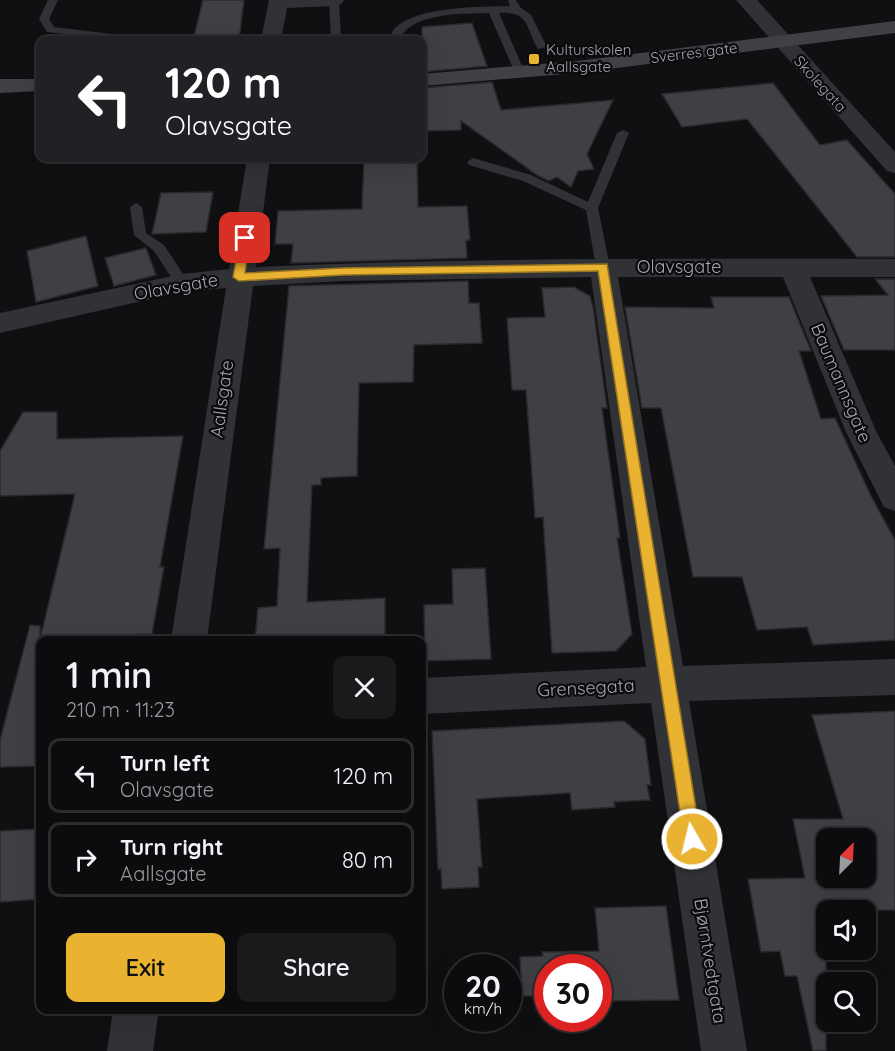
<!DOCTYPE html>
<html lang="en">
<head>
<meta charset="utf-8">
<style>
	body { margin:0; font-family:Quicksand,sans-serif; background:#1a1a1c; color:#f1f3f6; height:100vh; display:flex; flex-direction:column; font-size:22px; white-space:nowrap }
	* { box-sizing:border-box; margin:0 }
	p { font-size:20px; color:#9a9b9e }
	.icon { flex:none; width:33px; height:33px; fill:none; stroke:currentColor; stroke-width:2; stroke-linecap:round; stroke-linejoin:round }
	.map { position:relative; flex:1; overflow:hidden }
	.side { position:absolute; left:36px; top:636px; width:390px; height:378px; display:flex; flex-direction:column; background:#0c0c0e; border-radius:12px; box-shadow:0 6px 24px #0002,0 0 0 2px #2c2c2e }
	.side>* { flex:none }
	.guide { position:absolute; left:36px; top:36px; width:390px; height:126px; border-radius:12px; box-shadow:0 6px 24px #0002,0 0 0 2px #2c2c2e; background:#202124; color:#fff; overflow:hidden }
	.needle { width:39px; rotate:24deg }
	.fabs { position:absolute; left:816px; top:828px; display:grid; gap:12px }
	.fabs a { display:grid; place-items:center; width:60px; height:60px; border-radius:12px; background:#0c0c0e; box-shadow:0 6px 24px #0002,0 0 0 2px #2c2c2e; font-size:30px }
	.speed { position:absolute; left:444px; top:954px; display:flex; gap:12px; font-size:30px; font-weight:700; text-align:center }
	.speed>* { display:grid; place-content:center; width:78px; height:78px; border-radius:50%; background:#0c0c0e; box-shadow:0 6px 24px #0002,0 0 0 2px #2c2c2e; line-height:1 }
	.speed small { font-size:15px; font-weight:400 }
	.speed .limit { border:9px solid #d22; background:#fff; color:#111 }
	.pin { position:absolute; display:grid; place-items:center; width:51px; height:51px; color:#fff; margin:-26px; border-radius:12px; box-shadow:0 3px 9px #0006 }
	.me { position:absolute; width:66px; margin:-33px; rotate:352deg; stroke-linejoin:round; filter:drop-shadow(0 0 4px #0008) }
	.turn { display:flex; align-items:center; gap:21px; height:126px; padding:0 30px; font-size:27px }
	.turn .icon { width:78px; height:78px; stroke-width:2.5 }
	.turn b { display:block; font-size:42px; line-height:51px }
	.round { display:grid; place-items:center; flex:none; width:63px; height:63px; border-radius:12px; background:#1a1a1c }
	.overview { display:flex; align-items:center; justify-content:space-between; height:102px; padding:0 30px }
	h1 { font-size:36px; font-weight:600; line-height:45px }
	.button { display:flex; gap:12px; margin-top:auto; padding:12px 30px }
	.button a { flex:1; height:69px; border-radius:12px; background:#e9b231; color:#111; font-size:24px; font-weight:600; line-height:69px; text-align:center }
	.button a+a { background:#1a1a1c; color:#f1f3f6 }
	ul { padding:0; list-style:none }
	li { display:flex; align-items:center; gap:18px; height:75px; margin:0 12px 9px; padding:0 18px; border:3px solid #2c2c2e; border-radius:12px }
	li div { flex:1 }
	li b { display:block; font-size:22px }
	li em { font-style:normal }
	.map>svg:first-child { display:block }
	.building { fill:#3f4044; stroke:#2a2a2d; stroke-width:1.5; fill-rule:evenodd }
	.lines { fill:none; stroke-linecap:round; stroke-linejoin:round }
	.lane { fill:#313236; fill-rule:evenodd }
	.street { fill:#313236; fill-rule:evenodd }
	.secondary { fill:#3f4146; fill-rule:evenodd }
	.route { fill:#e9b231; stroke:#977420; stroke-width:1.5 }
	.poi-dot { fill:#e9b231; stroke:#0b0b0c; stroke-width:2 }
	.labels { text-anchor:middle; stroke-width:4.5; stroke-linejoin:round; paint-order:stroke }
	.far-poi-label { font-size:15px; fill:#a2a6b2; stroke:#0b0b0c; text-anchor:start }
	.far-street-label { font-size:15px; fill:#a2a6b2; stroke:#0b0b0c }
	.street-label { font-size:18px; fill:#a2a6b2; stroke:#0b0b0c }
</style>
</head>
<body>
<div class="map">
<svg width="895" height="1051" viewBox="0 0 895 1051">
	<rect width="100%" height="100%" fill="#101012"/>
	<g class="building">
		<polygon points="203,0 244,0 239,40 193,40"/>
		<polygon points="472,23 487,66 422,72 422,27"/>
		<polygon points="492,82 501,110 613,100 587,154 594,169 578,171 571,187 557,177 549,181 537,175 461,121 461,130 422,131 422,88"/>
		<polygon points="773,83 820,145 847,140 895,194 895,257 857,257 747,119 682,127 662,94"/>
		<polygon points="364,158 417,158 418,207 467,206 470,240 466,240 467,258 291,263 293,244 275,244 278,211 362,209"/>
		<polygon points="213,192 206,232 152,234 161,193"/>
		<polygon points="86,236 98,286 36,302 27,251"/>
		<polygon points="146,248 156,275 114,286 105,258"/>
		<polygon points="875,279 895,279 895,350 844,350 821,296 888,295"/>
		<polygon points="468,281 469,303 479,303 482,343 414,345 413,382 359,383 357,476 321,478 321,485 312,485 307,602 385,598 385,635 321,638 321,640 255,640 258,608 277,606 280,548 264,549 289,286"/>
		<polygon points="574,287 590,296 593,307 607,408 602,408 620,538 617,538 632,634 616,651 552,653 543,517 535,518 526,390 512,390 507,318 545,317 542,288"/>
		<polygon points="711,297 789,297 811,351 799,351 821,419 835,418 871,496 895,540 895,640 813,645 807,627 757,630 742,577 693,577 661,408 642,408 625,307 714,308"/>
		<polygon points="23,412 57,412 57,439 183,436 160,567 164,567 152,634 118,635 117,640 40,640 40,766 0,767 0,740 30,625 40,626 40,639 75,494 0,496 0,451"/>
		<polygon points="485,568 491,659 425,661 424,605 453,604 452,569"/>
		<path d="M895 711V910H826V1050L813 1051 797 976H785L780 951 761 952 748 879 805 878 793 819H843L812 715ZM826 838H866V878H826Z"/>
		<polygon points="624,721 645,739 651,785 647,785 650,800 614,802 615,807 572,810 570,793 477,799 482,867 478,867 479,887 442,889 441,869 438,870 432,731"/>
		<polygon points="40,829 40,899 0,902 0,831"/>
		<polygon points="666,906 679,1000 608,1001 608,1004 598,1004 598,968 548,968 548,1004 546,996 522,996 520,957 543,956 542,952 599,951 595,908"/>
	</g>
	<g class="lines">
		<g class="lane">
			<polygon points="48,0 58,0 49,19 54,27 136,37 141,40 114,40 47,32 39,19"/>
			<polygon points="329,0 339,0 341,40 331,40"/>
			<path d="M508 0H516L520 7 531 15 547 47 538 49C525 27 530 11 499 13L525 73 524 75H516L515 73 489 13C462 14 412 12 399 40H389C391 36 392 31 395 28 417 6 480 7 510 6Z"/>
			<polygon points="623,130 629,133 598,208 610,267 603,272 596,267 586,210 523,181 469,165 467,162 473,158 531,175 588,202 617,133"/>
			<polygon points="136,203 142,207 146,233 164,245 189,283 187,286 177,286 154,251 134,235 130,207"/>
		</g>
		<g class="street">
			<polygon points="269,0 344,0 341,4 334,6 287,8 281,40 261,40"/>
			<polygon points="736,0 757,0 895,152 895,173 887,171"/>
			<path d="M247 158H270L256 267C469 257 682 259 895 259V277H810L876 431 895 466V511L884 507 846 432 783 277H618L683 666 895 659V695L689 701 747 1051H701L651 703 422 714V678L646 667 591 277 343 281 253 286 207 640H171L226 288 182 292 0 333V313L182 274 229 269Z"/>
			<polygon points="113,1010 159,1010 153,1051 107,1051"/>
		</g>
		<g class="secondary">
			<polygon points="895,21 895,33 577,73 422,86 422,74 577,61"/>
			<polygon points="0,79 40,79 40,91 0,93"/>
		</g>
	</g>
	<polygon class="route" points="245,235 250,238 245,273 343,268 607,264 701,839 698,845 692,848 686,845 684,839 598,271 343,275 239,281 233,277 240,238"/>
	<rect class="poi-dot" x="528" y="53" width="12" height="12" rx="3"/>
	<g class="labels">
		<g class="far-poi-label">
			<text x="546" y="55">Kulturskolen<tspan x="546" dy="17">Aallsgate</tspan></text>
		</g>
		<g class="far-street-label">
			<text transform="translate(694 53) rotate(-7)" y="5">Sverres gate</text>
			<text transform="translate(820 84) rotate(48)" y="5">Skolegata</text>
		</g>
		<g class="street-label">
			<text x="679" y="273">Olavsgate</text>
			<text transform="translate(176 287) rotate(-10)" y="6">Olavsgate</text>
			<text transform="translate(841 383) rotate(67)" y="6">Baumannsgate</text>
			<text transform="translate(222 399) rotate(-82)" y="6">Aallsgate</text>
			<text transform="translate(586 688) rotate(-3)" y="6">Grensegata</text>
			<text transform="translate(710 961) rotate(81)" y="6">Bjørntvedtgata</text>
		</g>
	</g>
</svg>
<div class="fabs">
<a><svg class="needle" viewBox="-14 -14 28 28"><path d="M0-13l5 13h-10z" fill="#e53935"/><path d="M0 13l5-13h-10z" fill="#9a9b9e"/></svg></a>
<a><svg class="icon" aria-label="sound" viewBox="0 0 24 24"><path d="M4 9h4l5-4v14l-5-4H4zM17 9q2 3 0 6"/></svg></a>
<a><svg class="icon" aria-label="search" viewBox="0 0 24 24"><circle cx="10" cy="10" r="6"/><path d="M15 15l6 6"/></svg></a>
</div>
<div class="speed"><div>20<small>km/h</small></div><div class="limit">30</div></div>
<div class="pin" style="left:245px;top:238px;background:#d93025"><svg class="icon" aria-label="arrive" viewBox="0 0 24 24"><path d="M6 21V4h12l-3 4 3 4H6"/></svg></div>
<svg class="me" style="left:692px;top:839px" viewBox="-20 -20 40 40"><circle r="17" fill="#e9b231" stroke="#fff" stroke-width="3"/><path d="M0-11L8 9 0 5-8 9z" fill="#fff"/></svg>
<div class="guide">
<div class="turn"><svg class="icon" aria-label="left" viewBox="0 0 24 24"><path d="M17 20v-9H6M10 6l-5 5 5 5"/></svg><div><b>120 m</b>Olavsgate</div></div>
</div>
<section class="side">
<div class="overview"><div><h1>1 min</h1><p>210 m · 11:23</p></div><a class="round"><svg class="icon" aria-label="close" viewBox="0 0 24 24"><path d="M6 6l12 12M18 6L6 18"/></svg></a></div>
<ul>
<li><svg class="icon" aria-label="left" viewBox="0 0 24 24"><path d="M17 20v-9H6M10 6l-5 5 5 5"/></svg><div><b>Turn left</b><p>Olavsgate</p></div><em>120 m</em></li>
<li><svg class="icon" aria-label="right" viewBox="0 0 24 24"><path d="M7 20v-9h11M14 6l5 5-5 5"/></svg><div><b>Turn right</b><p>Aallsgate</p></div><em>80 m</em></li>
</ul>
<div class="button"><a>Exit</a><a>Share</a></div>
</section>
</div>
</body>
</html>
